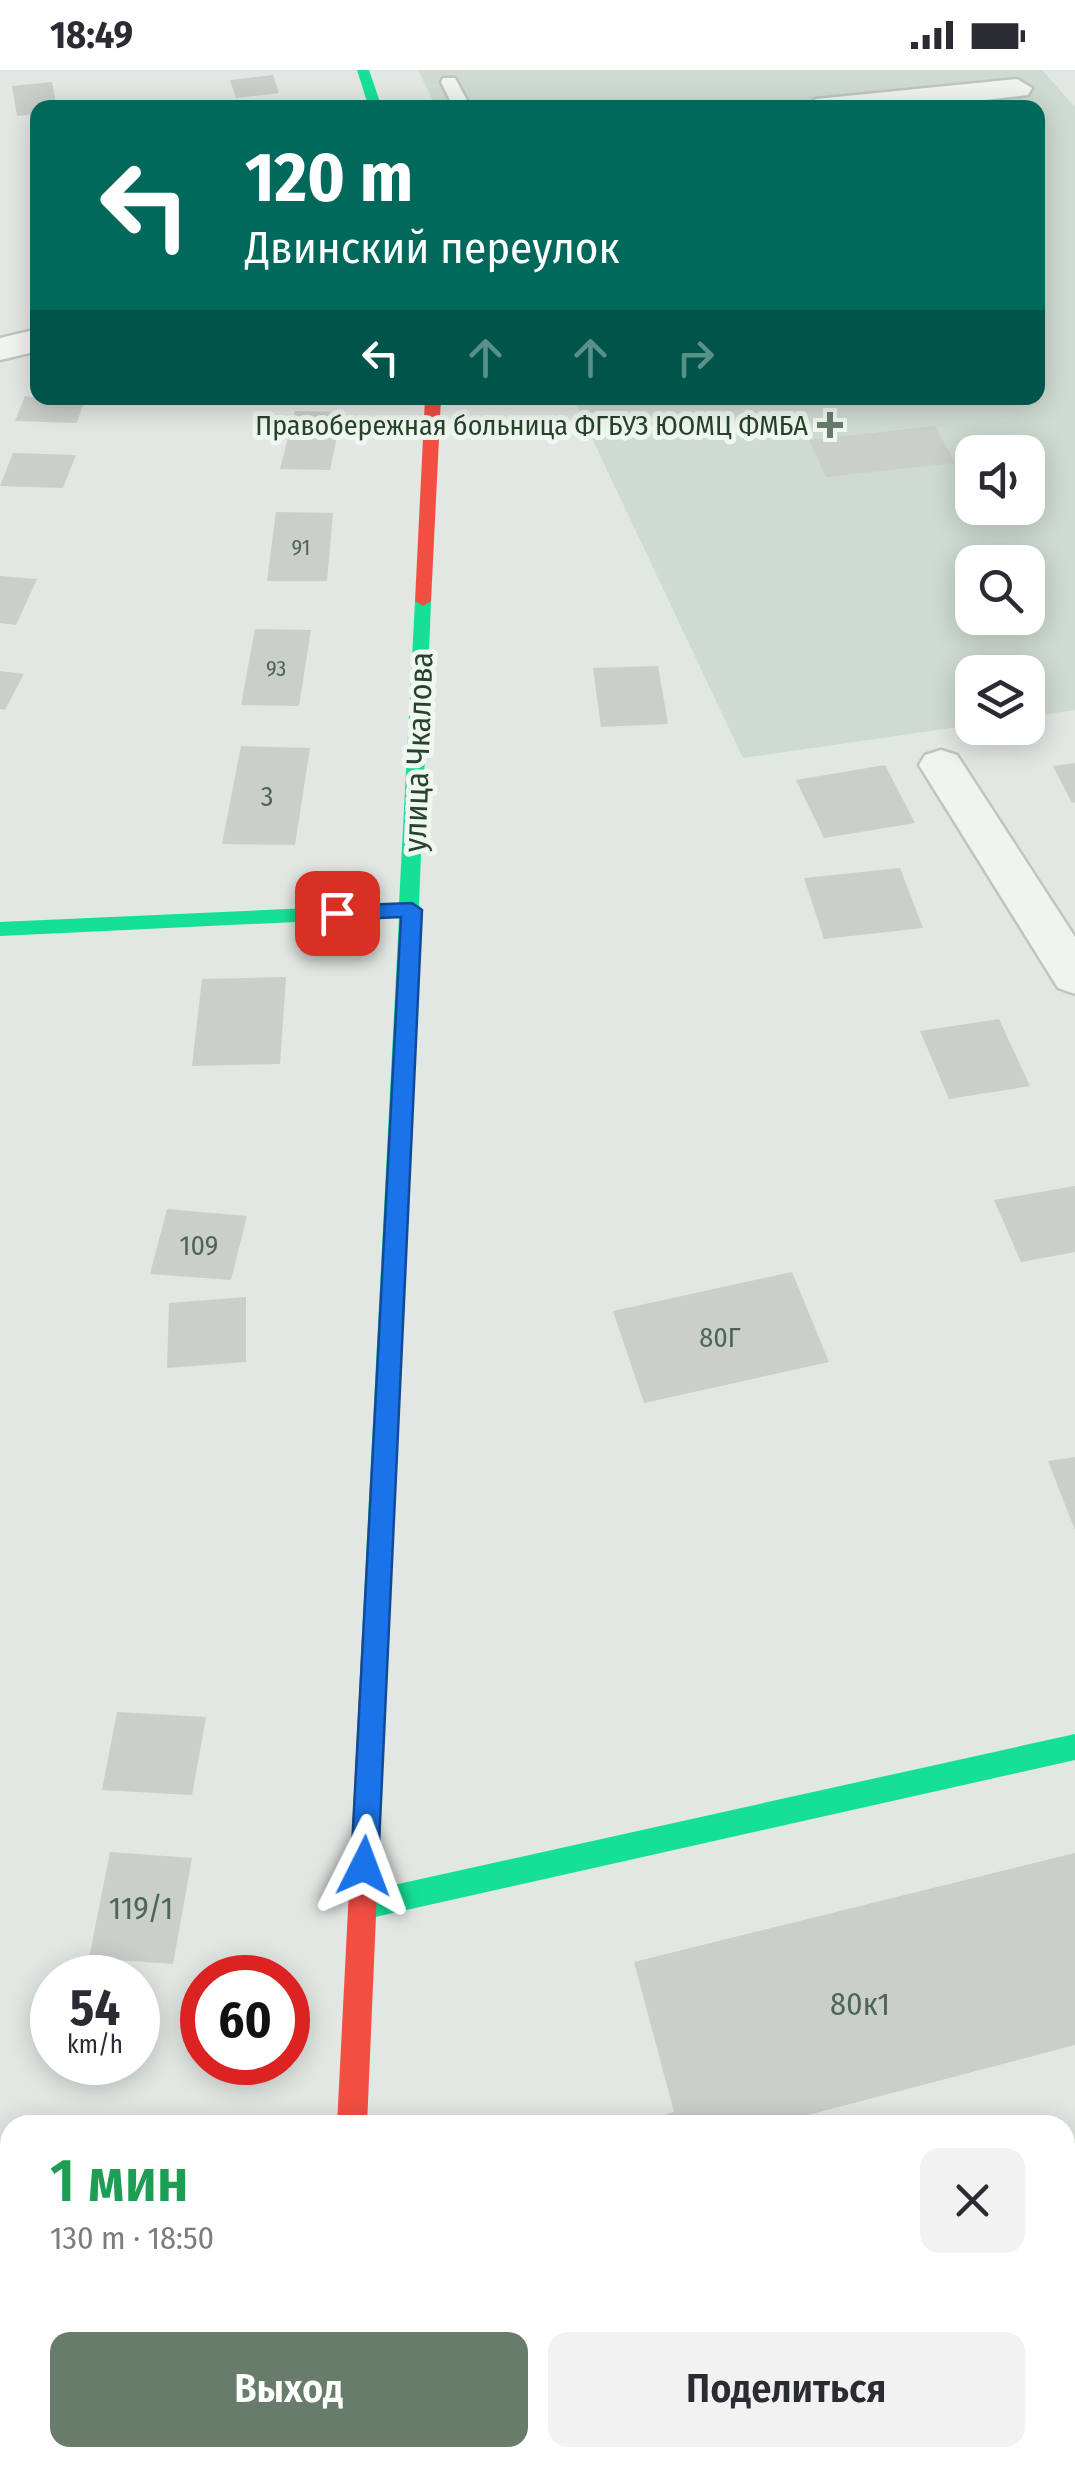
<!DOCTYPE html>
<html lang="ru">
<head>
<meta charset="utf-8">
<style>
	body { margin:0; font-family:"Fira Sans Condensed",sans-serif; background:#f2f2f3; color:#2b2b33; height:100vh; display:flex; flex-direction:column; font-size:38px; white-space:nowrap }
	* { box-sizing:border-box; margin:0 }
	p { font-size:32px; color:#7c7c81 }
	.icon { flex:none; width:55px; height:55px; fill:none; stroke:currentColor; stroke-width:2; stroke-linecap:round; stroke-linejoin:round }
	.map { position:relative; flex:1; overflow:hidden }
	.side { position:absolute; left:0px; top:2045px; width:1075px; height:352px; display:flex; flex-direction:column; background:#fff; border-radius:30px 30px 0 0; box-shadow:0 5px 25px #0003 }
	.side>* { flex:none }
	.guide { position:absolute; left:30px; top:30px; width:1015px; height:305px; border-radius:20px; box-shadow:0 5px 25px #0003; background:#00695c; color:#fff; overflow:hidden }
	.controls { position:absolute; left:955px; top:365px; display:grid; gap:20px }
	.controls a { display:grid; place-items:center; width:90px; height:90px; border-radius:20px; background:#fff; box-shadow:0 5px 25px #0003; font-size:50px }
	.speed { position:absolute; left:30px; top:1885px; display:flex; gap:20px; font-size:50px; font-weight:700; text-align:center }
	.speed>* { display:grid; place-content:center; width:130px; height:130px; border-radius:50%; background:#fff; box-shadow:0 5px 25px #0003; line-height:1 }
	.speed small { font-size:25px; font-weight:400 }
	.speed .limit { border:15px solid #d22; background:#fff; color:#111 }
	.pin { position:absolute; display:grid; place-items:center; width:85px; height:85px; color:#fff; margin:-42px; border-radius:20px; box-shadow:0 5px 15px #0006 }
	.me { position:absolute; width:110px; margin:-55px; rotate:3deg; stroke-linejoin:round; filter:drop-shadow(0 0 8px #0008) }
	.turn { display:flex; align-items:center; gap:35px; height:210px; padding:0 50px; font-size:45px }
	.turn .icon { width:130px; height:130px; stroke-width:2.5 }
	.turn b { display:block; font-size:70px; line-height:85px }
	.lanes { display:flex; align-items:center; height:95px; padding:0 50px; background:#0003; justify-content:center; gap:50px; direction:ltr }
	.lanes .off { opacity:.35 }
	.round { display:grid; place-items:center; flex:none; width:105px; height:105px; border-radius:20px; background:#f2f2f3 }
	.head { display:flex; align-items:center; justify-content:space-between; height:170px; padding:0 50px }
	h1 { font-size:60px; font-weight:600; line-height:75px; color:#1e9e55 }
	.primary-button { display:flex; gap:20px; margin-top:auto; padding:20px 50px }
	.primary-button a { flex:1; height:115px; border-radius:20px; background:#687c6c; color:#fff; font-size:40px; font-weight:600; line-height:115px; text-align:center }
	.primary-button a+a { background:#f2f2f3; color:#2b2b33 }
	.status { display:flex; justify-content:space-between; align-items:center; height:70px; padding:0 50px; background:#fff; direction:ltr }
	.status svg { height:28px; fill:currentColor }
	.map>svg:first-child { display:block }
	.built { fill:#cfdbd1; fill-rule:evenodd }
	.building { fill:#cacfcb }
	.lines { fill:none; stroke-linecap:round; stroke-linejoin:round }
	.lane-casing { stroke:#bfc5c0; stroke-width:5 }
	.street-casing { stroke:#bfc5c0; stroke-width:5 }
	.lane { fill:#f1f3f1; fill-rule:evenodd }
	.street { fill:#f1f3f1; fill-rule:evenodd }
	.fast { fill:#16e098; fill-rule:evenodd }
	.jam { fill:#f24e42; fill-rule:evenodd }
	.route { fill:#1a73e8; stroke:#114b97; stroke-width:2.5 }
	.poi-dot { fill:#687c6c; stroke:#eff7f0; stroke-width:4 }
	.labels { text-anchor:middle; stroke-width:10; stroke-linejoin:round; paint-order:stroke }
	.far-number-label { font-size:22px; fill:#506655 }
	.far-poi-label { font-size:28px; fill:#27422d; stroke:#eff7f0; text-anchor:end }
	.number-label { font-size:28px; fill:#506655 }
	.street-label { font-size:32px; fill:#27422d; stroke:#eff7f0 }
	.near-number-label { font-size:32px; fill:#506655 }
</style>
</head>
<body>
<div class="status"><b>18:49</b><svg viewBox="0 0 49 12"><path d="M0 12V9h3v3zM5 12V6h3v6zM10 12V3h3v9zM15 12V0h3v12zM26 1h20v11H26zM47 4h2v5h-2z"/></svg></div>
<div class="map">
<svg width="1075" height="2396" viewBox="0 0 1075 2396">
	<rect width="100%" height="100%" fill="#e1e7e2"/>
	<g class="built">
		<path d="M418 0H1042L1075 37V640L1028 647V602H972V655L743 688 573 328H1038V38L436 37ZM972 382H1028V438H972ZM972 492H1028V548H972Z"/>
		<polygon points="1075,2157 1075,2396 1011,2396 1009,2388 1065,2388 1065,2160"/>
	</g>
	<g class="building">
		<polygon points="273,5 279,23 236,28 230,10"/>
		<polygon points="52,12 57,38 38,38 38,44 17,46 12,16"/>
		<polygon points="25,326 38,328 85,328 77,353 15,351"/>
		<polygon points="295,341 342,342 330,400 280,399"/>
		<polygon points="935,356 955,393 826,407 809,370"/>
		<polygon points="13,383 76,385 63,418 0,416"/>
		<polygon points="276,442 333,443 327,511 267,511"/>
		<polygon points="0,506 37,509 16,555 0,553"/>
		<polygon points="255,559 311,560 299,636 241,635"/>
		<polygon points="658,596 668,654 601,657 593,598"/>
		<polygon points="0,601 24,604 5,640 0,639"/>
		<polygon points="241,676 310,678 295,775 222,774"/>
		<polygon points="1075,693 1075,732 1072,733 1053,696"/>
		<polygon points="885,695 915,753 824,768 796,710"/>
		<polygon points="900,798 923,858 824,869 804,808"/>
		<polygon points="286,907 280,994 192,996 202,909"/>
		<polygon points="999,949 1030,1016 949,1029 920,961"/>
		<polygon points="1075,1116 1075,1182 1021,1192 994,1130"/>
		<polygon points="167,1139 247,1146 231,1210 150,1204"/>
		<polygon points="792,1202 829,1292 644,1333 613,1241"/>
		<polygon points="246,1227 246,1292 167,1298 169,1233"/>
		<polygon points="1075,1387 1075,1460 1048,1391"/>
		<polygon points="117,1642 206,1647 192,1725 102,1720"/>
		<polygon points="110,1782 192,1788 173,1894 89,1888"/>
		<polygon points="1075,1783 1075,1975 770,2055 630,2055 674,2042 634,1892"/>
		<polygon points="588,2388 810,2388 813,2396 590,2396"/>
	</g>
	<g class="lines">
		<defs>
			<polygon id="lane" points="443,8 455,8 471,38 454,38 441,12"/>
			<g id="street">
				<polygon points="1017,9 1032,18 1028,25 915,38 801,38 816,29"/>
				<polygon points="38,259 38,281 0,290 0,268"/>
				<polygon points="941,680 957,685 1075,867 1075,924 1058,918 919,695 925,685"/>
			</g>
		</defs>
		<use href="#lane" class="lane-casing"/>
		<use href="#street" class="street-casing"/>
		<use href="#lane" class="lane"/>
		<use href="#street" class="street"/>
		<g class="fast">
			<polygon points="357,0 369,0 382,38 369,38"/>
			<polygon points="423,526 431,531 419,835 422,840 418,845 388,1566 384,1574 375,1578 366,1574 362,1566 399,847 0,866 0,852 399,834 415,531"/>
			<polygon points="1075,1664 1075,1690 362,1850 352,1846 348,1836 352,1826 362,1822"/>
			<polygon points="320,2388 352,2388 351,2396 319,2396"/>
		</g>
		<g class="jam">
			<polygon points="425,328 441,328 431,531 423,536 415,531"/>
			<polygon points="375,1554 384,1558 388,1566 367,2055 337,2055 362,1566 366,1558"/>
		</g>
	</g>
	<polygon class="route" points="412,833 422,840 378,1796 374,1806 364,1810 355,1806 351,1796 401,847 337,850 327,843 337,836"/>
	<path class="poi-dot" d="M825 340h10v10h10v10h-10v10h-10v-10h-10v-10h10z"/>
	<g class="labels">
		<g class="far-number-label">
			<text x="301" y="485">91</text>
			<text x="276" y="606">93</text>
		</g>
		<g class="far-poi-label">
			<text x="808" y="365">Правобережная больница ФГБУЗ ЮОМЦ ФМБА</text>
		</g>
		<g class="number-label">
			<text x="267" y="736">3</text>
			<text x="199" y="1185">109</text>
			<text x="720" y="1277">80Г</text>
		</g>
		<g class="street-label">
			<text transform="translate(418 682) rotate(-88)" y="11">улица Чкалова</text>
		</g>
		<g class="near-number-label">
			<text x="141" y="1849">119/1</text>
			<text x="860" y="1945">80к1</text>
		</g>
	</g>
</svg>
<div class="controls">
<a><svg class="icon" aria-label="sound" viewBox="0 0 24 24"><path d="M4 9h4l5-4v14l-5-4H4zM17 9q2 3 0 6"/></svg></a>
<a><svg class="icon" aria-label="search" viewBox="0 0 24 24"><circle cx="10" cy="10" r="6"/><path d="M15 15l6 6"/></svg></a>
<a><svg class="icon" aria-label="layers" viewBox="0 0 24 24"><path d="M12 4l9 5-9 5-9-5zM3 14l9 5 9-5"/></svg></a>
</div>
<div class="speed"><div>54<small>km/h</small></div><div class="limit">60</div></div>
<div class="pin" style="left:337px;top:843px;background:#d93025"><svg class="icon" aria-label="arrive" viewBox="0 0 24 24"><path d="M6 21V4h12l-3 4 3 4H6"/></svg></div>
<svg class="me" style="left:364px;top:1796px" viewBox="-20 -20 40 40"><path d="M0-17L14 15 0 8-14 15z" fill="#1a73e8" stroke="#fff" stroke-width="4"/></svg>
<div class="guide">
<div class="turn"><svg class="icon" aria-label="left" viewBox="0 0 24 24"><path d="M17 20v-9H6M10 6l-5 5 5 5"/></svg><div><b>120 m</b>Двинский переулок</div></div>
<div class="lanes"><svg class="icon" aria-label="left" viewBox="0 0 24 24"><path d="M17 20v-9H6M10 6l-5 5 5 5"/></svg><svg class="icon off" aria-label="ahead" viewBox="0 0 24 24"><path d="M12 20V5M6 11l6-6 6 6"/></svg><svg class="icon off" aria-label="ahead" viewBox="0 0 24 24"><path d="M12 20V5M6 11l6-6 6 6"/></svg><svg class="icon off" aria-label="right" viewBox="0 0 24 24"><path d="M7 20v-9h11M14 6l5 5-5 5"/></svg></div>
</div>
<section class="side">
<div class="head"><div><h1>1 мин</h1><p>130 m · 18:50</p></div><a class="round"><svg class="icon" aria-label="close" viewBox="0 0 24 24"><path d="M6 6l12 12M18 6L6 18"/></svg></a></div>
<div class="primary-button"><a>Выход</a><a>Поделиться</a></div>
</section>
</div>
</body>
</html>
